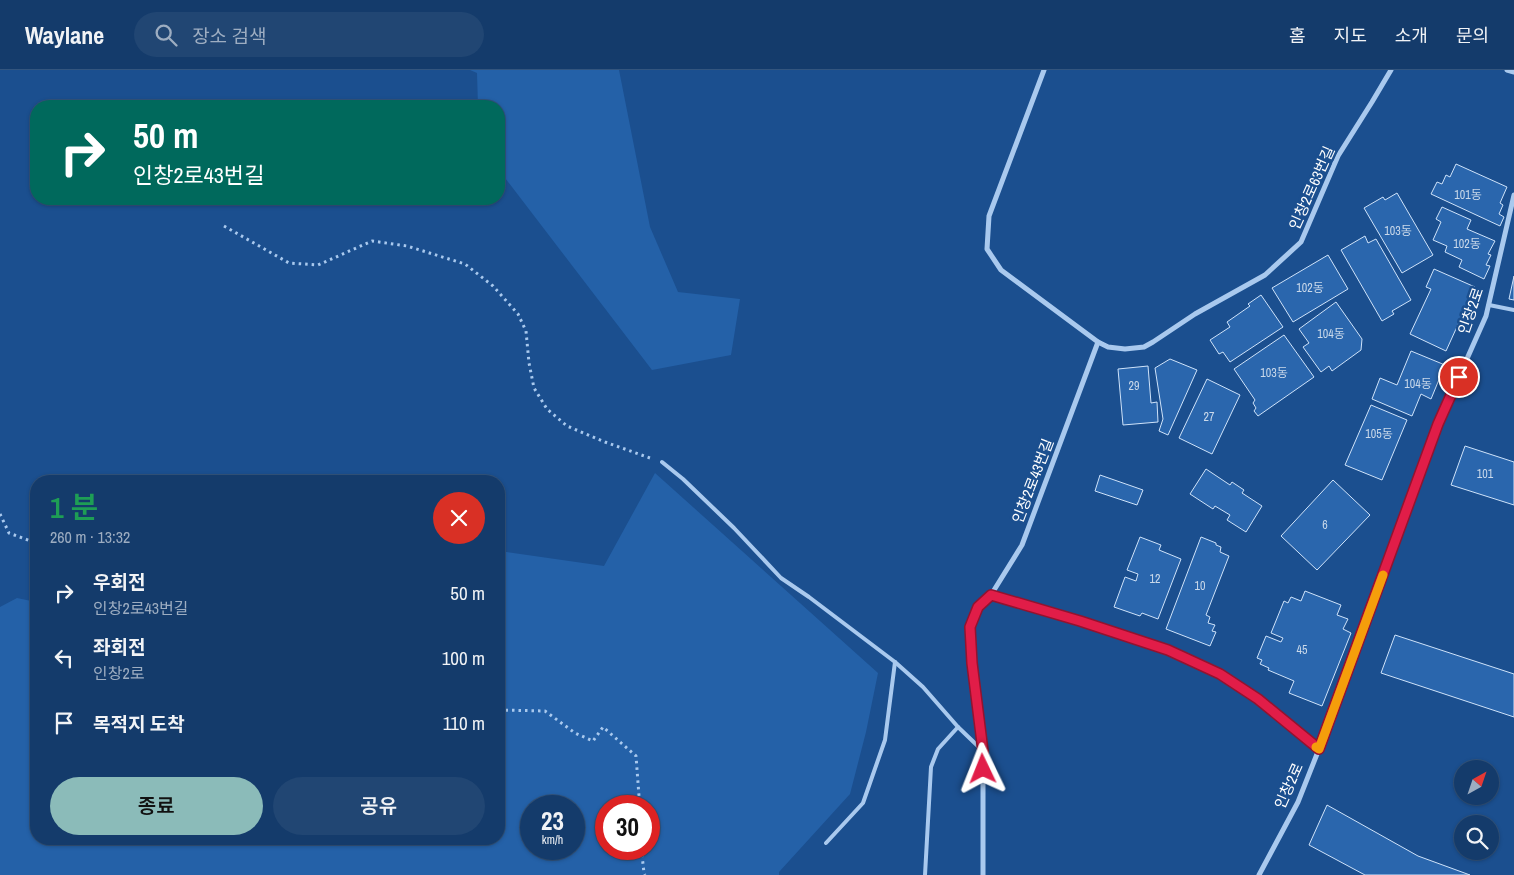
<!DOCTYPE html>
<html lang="ko">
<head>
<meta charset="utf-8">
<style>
	body { margin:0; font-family:"Archivo Narrow","Noto Sans KR",sans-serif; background:#214673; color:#f1f3f6; height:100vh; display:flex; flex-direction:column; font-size:19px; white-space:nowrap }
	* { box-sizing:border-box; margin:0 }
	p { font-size:16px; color:#9dadc1 }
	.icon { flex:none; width:28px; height:28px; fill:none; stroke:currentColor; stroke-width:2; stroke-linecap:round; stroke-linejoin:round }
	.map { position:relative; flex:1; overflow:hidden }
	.sheet { position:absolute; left:30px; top:405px; width:475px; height:370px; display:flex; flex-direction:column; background:#143b6b; border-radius:20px; box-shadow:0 1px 4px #0004,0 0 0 1px #33557e }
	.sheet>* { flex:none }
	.top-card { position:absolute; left:30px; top:30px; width:475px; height:105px; border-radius:20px; box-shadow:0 1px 4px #0004,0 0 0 1px #33557e; background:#00695c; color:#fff; overflow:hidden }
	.needle { width:32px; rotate:40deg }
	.fabs { position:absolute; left:1454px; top:690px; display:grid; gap:10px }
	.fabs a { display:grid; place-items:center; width:45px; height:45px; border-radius:50%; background:#143b6b; box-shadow:0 1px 4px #0004,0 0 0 1px #33557e; font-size:25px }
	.speed { position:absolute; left:520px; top:725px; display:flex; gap:10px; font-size:25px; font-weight:700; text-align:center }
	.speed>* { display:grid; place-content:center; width:65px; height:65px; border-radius:50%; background:#143b6b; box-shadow:0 1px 4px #0004,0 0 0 1px #33557e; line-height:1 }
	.speed small { font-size:12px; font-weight:400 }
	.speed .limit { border:8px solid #d22; background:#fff; color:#111 }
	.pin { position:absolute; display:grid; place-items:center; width:42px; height:42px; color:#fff; margin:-21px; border:2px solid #fff; border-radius:50%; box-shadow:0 1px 5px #0007 }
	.me { position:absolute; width:55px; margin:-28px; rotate:358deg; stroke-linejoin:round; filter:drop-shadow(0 0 4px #0008) }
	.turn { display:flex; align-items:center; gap:18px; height:105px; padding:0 20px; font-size:22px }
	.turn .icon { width:65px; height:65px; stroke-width:2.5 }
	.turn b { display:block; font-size:35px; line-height:42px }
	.round { display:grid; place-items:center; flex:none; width:52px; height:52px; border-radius:26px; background:#214673 }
	.summary { display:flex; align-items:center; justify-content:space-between; height:85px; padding:0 20px }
	h1 { font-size:30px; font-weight:600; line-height:38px; color:#1e9e55 }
	.primary-button { display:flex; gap:10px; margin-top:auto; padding:10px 20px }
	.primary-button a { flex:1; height:58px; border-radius:30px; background:#8bbbb9; color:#111; font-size:20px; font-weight:600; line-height:58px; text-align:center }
	.primary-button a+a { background:#214673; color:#f1f3f6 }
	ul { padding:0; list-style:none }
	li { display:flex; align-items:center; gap:15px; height:65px; padding:0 20px }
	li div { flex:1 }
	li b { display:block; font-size:19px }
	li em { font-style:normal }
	header { display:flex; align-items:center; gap:30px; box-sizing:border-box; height:70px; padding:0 25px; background:#143b6b; border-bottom:1px solid #33557e }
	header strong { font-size:24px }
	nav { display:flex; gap:28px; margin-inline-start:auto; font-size:18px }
	.search { width:350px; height:45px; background:#214673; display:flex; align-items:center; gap:12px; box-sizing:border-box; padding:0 18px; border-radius:28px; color:#9dadc1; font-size:19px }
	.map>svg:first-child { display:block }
	.green { fill:#2461a8; fill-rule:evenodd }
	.building { fill:#2a66ad; stroke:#cfe3fa }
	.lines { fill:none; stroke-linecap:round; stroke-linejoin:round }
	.path { stroke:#a9c9ee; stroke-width:3; stroke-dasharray:2.5 4; stroke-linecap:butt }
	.service { stroke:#a9c9ee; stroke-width:4 }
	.minor { stroke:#a9c9ee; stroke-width:5 }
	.route-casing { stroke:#92132f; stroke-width:12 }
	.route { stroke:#e11d48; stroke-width:9 }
	.slow { stroke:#f59e0b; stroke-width:9 }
	.labels { text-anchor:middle; stroke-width:5; stroke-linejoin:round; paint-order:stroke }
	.number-label { font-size:12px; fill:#cad9ea }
	.street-label { font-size:15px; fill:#fff; stroke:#1b4f8f }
</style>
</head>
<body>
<header>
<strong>Waylane</strong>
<div class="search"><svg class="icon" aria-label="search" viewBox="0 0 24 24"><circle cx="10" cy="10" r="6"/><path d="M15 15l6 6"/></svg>장소 검색</div>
<nav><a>홈</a><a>지도</a><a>소개</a><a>문의</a></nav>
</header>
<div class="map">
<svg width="1514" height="805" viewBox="0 0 1514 805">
	<rect width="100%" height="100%" fill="#1b4f8f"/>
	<g class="green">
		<polygon points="470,0 619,0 650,157 678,222 740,229 731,285 652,300 499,100 499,36 478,36 477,3"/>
		<path d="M655 403 878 603 866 662 850 724 779 802V805H0V537L17 528 36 532V769H499V481L604 496ZM531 736H574V779H531ZM606 736H649V779H606Z"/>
	</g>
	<g class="building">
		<polygon points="1456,94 1507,117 1500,133 1503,135 1499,144 1504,147 1500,156 1431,124 1437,112 1442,114 1446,105 1450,107"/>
		<polygon points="1397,123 1433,185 1402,203 1364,138 1383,127 1385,130"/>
		<polygon points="1442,137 1471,150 1467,159 1495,171 1488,184 1491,185 1486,195 1490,196 1484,209 1459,197 1462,190 1445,182 1447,176 1433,170 1441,152 1436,149"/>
		<polygon points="1365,166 1368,173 1376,169 1411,230 1392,241 1394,244 1382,251 1341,180"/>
		<polygon points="1328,185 1348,219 1293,252 1272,218"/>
		<polygon points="1434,199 1475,217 1446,281 1410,264 1431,219 1426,217"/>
		<polygon points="1514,206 1514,230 1509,229"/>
		<polygon points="1261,225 1283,257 1230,292 1223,282 1219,284 1210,270 1230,257 1227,252 1250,236 1248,234"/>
		<polygon points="1336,232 1362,269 1361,280 1332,301 1329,296 1321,302 1303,277 1309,273 1299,259"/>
		<polygon points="1284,265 1314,307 1258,346 1254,341 1256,338 1253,333 1255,330 1234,299"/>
		<polygon points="1411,281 1445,295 1431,329 1421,324 1412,346 1372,329 1380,308 1397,315"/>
		<polygon points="1170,289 1197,300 1168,365 1159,361 1163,349 1155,298"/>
		<polygon points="1148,296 1151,333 1157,332 1158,352 1123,355 1118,299"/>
		<polygon points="1207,309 1240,325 1212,384 1179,368"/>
		<polygon points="1371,335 1407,350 1382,410 1345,395"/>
		<polygon points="1465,376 1514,392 1514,435 1451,415"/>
		<polygon points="1206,399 1230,415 1232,412 1244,420 1242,423 1262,436 1246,462 1227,450 1230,445 1215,436 1213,439 1190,424"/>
		<polygon points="1100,405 1143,420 1137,435 1095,421"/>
		<polygon points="1333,410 1370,445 1317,500 1281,466"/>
		<polygon points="1140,467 1161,475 1159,480 1181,489 1158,549 1142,543 1140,546 1114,537 1125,507 1136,511 1138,504 1127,500"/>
		<polygon points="1201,467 1216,473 1216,475 1221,477 1220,482 1229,486 1206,545 1210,547 1208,553 1215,555 1212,561 1216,562 1210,576 1166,559"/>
		<polygon points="1305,521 1341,535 1337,545 1348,549 1343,559 1351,563 1322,636 1289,623 1294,611 1268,600 1269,598 1260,594 1262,590 1257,588 1266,566 1281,572 1283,568 1271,563 1284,531 1288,533 1291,527 1301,531"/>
		<polygon points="1395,565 1514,604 1514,647 1381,603"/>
		<polygon points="1327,735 1418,786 1470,805 1365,805 1309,775"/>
	</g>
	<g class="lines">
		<g class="path">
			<polyline points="224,156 289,193 318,195 372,171 407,176 465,194 493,216 518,244 526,261 529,293 534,318 547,339 567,356 605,372 650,388"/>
			<polyline points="0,444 9,463 36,473"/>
			<polyline points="499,640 545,641 575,663 593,671 603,657 636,686 639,726 635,736"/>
			<polyline points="639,779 642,785 644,803 645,805"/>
		</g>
		<g class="service">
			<polyline points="1489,235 1514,240"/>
			<polyline points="662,392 683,409 734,458 781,508 809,527 895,592 923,617 958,657 983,681"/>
			<polyline points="826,773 863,733 885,670 895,592"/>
			<polyline points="925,805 931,697 938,679 958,657"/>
		</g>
		<g class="minor">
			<polyline points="1507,0 1514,2"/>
			<polyline points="1098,272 1108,277 1125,279 1144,277 1153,272 1195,244 1265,205 1301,172 1338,86 1372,32 1391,0"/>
			<polyline points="991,525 1080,551 1167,580 1220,604 1258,629 1319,679"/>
			<polyline points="983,805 983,681 972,593 970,557 978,537 991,525 1022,475 1098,272 1001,200 987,179 989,146 1044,0"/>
			<polyline points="1259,805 1298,732 1319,679 1438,354 1486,246 1514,125"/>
		</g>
	</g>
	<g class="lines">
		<defs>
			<polyline id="route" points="983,699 983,681 972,593 970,557 978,537 991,525 1080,551 1168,580 1220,604 1258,629 1319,679 1438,354 1459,307"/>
		</defs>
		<use href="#route" class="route-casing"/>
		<use href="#route" class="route"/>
		<polyline class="slow" points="1316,677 1319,679 1383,505"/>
	</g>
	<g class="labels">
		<g class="number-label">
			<text x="1468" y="129">101동</text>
			<text x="1398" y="165">103동</text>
			<text x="1467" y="178">102동</text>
			<text x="1310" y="222">102동</text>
			<text x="1331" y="268">104동</text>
			<text x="1274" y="307">103동</text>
			<text x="1418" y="318">104동</text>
			<text x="1134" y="320">29</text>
			<text x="1209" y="351">27</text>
			<text x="1379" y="368">105동</text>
			<text x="1485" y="408">101</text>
			<text x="1325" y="459">6</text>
			<text x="1155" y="513">12</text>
			<text x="1200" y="520">10</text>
			<text x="1302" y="584">45</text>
		</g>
		<g class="street-label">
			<text transform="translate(1312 118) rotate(-66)" y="5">인창2로63번길</text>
			<text transform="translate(1471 241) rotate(-71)" y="5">인창2로</text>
			<text transform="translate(1033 411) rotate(-69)" y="5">인창2로43번길</text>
			<text transform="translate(1289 716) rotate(-66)" y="5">인창2로</text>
		</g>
	</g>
</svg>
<div class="fabs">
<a><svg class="needle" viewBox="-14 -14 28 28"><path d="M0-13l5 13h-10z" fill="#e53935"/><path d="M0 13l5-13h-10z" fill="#9dadc1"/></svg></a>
<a><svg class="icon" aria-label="search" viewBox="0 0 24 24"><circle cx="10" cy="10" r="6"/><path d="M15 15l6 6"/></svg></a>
</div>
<div class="speed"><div>23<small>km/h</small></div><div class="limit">30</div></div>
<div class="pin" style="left:1459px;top:307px;background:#d93025"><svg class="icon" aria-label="arrive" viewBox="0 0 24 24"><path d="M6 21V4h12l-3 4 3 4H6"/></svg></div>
<svg class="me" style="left:983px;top:699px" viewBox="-20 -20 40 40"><path d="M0-17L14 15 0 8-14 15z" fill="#e11d48" stroke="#fff" stroke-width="4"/></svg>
<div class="top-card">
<div class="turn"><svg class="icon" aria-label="right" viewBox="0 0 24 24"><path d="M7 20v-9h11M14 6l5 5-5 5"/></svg><div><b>50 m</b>인창2로43번길</div></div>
</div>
<section class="sheet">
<div class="summary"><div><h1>1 분</h1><p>260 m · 13:32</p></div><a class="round" style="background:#d93025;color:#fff"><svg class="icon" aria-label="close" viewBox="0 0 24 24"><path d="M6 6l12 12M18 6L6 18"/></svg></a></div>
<ul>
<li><svg class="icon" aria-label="right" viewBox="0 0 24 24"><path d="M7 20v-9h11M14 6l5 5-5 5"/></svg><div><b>우회전</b><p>인창2로43번길</p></div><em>50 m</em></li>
<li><svg class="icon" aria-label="left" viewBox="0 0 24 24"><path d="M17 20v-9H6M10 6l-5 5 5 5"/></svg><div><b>좌회전</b><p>인창2로</p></div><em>100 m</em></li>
<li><svg class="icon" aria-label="arrive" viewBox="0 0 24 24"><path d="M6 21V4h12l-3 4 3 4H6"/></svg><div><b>목적지 도착</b></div><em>110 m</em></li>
</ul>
<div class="primary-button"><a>종료</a><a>공유</a></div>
</section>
</div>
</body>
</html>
